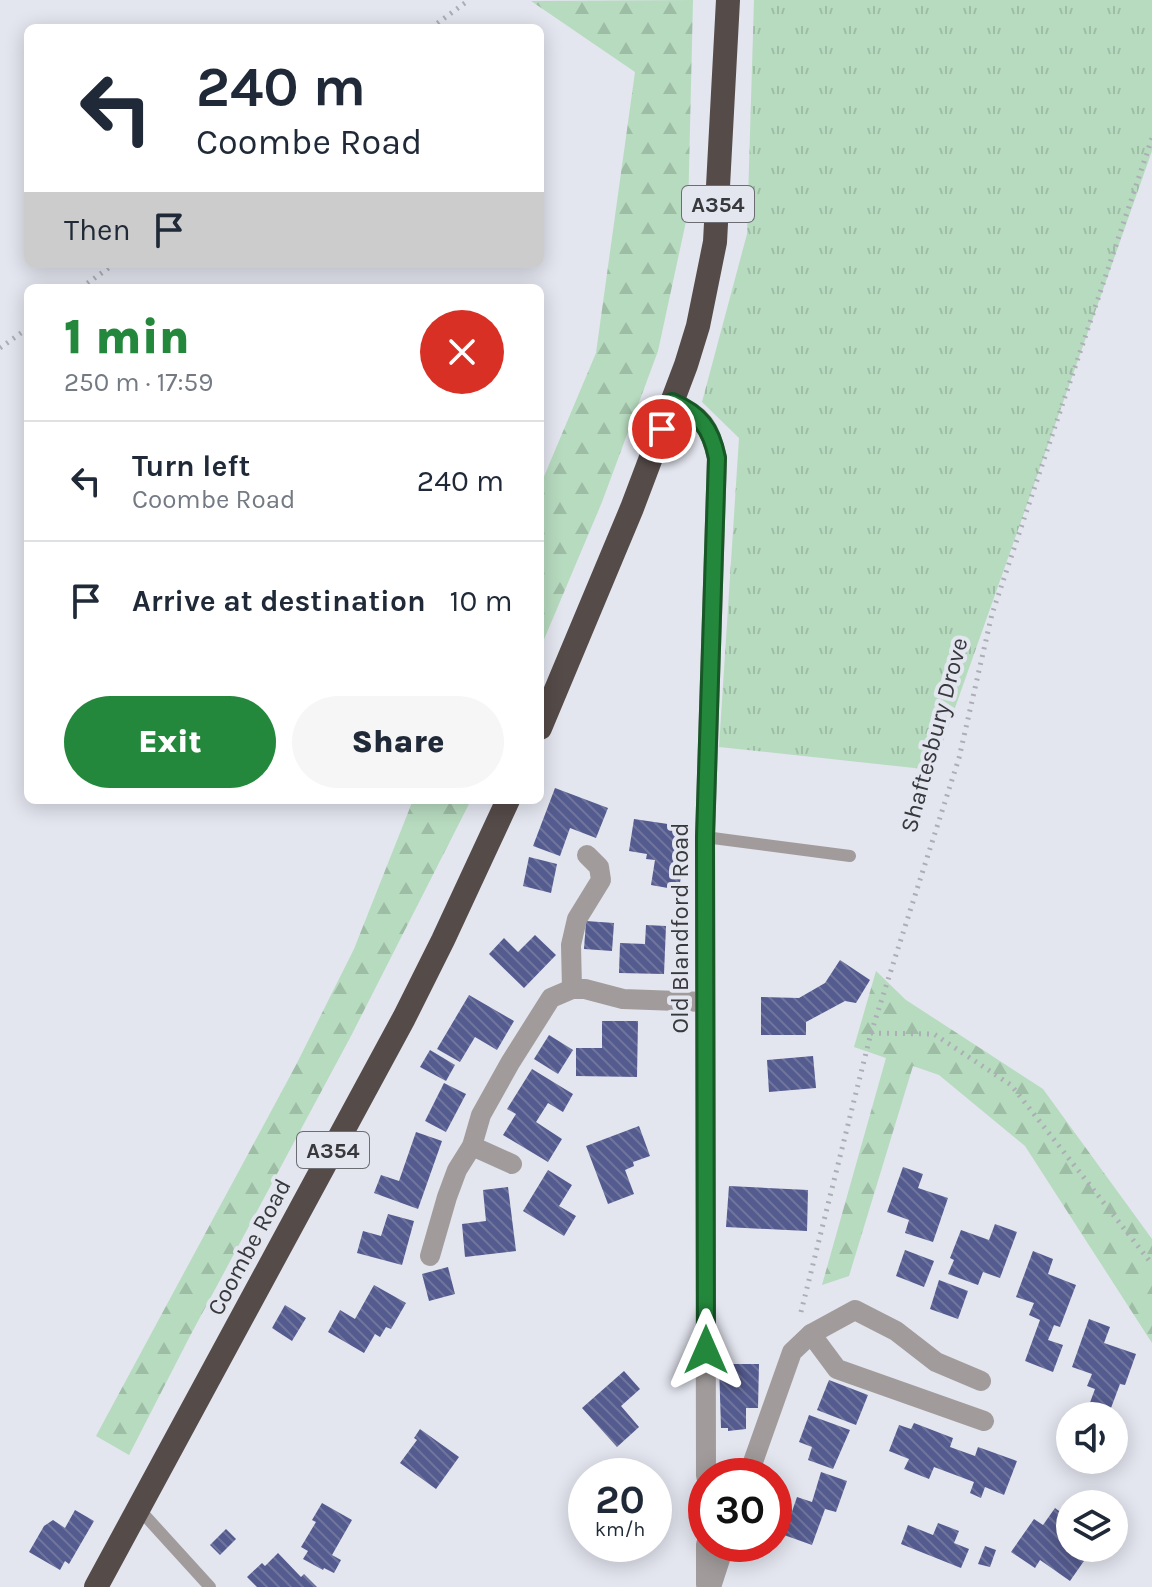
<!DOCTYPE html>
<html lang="en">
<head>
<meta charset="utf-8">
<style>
	body { margin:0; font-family:Karla,sans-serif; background:#f6f6f7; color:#1f2937; height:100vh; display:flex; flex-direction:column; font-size:30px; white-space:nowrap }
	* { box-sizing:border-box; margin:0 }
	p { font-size:26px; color:#747a83 }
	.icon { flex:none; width:44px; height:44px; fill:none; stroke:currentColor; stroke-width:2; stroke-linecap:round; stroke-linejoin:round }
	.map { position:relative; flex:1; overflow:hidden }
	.panel { position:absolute; left:24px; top:284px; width:520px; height:520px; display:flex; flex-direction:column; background:#fff; border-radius:12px; box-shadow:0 4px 20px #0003 }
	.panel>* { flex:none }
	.banner { position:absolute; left:24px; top:24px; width:520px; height:244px; border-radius:12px; box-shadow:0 4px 20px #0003; background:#fff; color:#1f2937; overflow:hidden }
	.tools { position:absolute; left:1056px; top:1402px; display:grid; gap:16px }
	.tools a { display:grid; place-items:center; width:72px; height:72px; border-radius:50%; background:#fff; box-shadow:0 4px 20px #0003; font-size:40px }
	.speed { position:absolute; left:568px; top:1458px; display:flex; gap:16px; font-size:40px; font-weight:700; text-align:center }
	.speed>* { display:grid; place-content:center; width:104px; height:104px; border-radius:50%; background:#fff; box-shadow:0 4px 20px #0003; line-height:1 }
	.speed small { font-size:20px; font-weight:400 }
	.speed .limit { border:12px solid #d22; background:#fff; color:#111 }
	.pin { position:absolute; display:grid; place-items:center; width:68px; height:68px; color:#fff; margin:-34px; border:4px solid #fff; border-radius:50%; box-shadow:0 2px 8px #0007 }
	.me { position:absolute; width:88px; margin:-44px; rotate:0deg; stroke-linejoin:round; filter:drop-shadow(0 0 6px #0008) }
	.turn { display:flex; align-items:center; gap:28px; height:168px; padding:0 40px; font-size:36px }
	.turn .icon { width:104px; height:104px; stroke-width:2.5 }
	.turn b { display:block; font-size:56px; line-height:68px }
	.then { display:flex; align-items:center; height:76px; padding:0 40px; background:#0003; gap:16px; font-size:30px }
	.round { display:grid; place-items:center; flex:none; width:84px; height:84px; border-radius:42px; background:#f6f6f7 }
	.overview { display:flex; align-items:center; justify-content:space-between; height:136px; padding:0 40px }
	h1 { font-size:48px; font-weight:800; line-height:60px; color:#24883c }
	.button { display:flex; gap:16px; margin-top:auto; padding:16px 40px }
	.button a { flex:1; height:92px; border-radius:48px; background:#24883c; color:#fff; font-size:32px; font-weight:800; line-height:92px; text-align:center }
	.button a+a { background:#f6f6f7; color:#1f2937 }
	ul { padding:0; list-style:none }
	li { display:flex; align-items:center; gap:24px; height:120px; padding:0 40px; border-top:2px solid #e0e1e3 }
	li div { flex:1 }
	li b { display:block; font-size:30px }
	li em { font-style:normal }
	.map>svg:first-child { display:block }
	.grass { fill:url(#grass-tufts) }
	.forest { fill:url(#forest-firs) }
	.building { fill:url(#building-back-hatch) }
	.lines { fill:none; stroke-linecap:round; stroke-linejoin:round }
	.path { stroke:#acaeb6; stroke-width:5; stroke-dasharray:2 6; stroke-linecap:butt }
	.lane { stroke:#a19c9b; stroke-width:12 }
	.street { stroke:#a19c9b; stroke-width:20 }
	.highway { stroke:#554b49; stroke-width:24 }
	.route-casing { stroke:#175827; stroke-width:20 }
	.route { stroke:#24883c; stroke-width:14 }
	.labels { text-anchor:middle; stroke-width:8; stroke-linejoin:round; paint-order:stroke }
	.shield { fill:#e3e5ef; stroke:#6b6d72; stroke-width:2 }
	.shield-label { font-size:22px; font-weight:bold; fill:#38393d }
	.street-label { font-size:24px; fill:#38393d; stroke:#e3e5ef }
</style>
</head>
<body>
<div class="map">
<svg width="1152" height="1587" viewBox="0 0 1152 1587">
	<defs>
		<pattern id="grass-tufts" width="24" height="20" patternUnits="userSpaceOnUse" patternTransform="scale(2)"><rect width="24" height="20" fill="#b7dbbf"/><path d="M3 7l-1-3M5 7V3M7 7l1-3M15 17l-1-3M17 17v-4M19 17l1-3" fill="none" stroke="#9ebda5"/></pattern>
		<pattern id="forest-firs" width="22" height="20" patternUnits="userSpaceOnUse" patternTransform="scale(2)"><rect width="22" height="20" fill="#b7dbbf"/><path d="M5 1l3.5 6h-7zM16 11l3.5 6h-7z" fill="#9ebda5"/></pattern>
		<pattern id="building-back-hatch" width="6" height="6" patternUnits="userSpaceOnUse" patternTransform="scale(2)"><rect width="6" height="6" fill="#545b8e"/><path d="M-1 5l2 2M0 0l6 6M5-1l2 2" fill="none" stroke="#70759c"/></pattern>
	</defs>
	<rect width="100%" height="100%" fill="#e3e5ef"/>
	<polygon class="grass" points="754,0 1152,0 1152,151 933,770 719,747 739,438 702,402 747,234"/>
	<g class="forest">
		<polygon points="693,0 688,212 658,351 602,502 540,649 540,486 596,353 635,72 531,1"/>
		<polygon points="413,800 471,800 351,1036 190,1336 129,1455 96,1436 296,1065 354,949"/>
		<polygon points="876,971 906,1000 1043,1089 1152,1239 1152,1343 1025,1146 939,1075 913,1066 849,1276 822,1285 886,1058 854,1047"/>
	</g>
	<g class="building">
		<polygon points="555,788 608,808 596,838 570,828 560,856 533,846"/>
		<polygon points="634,819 688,827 679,890 651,885 655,860 646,859 647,854 629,851"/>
		<polygon points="529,857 557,864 551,893 523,886"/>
		<polygon points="586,921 614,923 612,951 584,949"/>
		<polygon points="646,925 666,926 664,974 619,973 620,943 645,944"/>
		<polygon points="535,935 556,955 524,988 489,954 504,938 518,952"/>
		<polygon points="840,960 870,980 856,1003 845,1001 806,1022 806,1035 761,1035 761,997 799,998 825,983"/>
		<polygon points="469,995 514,1021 497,1050 475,1037 460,1062 437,1049"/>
		<polygon points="602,1021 638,1021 637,1077 576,1076 576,1048 602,1048"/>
		<polygon points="549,1035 573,1050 558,1074 534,1059"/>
		<polygon points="430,1050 455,1065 446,1081 420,1067"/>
		<polygon points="813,1056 816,1088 769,1092 767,1060"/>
		<polygon points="532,1069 573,1094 563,1112 548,1103 536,1122 562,1139 548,1162 503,1135 516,1114 507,1109"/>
		<polygon points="444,1083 466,1094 446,1132 425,1121"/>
		<polygon points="639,1126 650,1156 633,1162 634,1166 625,1170 634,1194 608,1204 586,1146"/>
		<polygon points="416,1132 442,1141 418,1209 374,1193 381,1175 399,1181"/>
		<polygon points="903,1167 923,1174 918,1188 948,1198 933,1242 905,1233 909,1220 887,1212"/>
		<polygon points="548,1170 572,1185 559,1206 576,1216 564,1236 523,1211"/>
		<polygon points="729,1186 808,1190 807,1231 726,1227"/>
		<polygon points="508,1187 516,1251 465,1257 462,1224 486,1221 483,1190"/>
		<polygon points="388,1214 414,1221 402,1265 357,1253 363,1231 381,1236"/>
		<polygon points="995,1224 1017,1232 1000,1278 983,1272 978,1285 948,1274 954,1260 950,1258 961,1230 989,1240"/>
		<polygon points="905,1250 934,1261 924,1287 896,1276"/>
		<polygon points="1033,1251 1053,1259 1048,1274 1076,1285 1060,1327 1054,1325 1048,1340 1063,1345 1053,1372 1025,1361 1040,1320 1029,1315 1034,1303 1016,1297"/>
		<polygon points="448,1267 455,1294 429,1301 422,1274"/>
		<polygon points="939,1280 968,1291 958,1319 930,1309"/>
		<polygon points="374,1285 406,1303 391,1329 386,1327 380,1337 375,1334 364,1353 328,1332 340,1310 355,1319"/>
		<polygon points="285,1305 306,1318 292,1341 272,1328"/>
		<polygon points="1089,1319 1110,1327 1104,1343 1136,1354 1125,1385 1120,1384 1108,1416 1085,1416 1095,1389 1087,1386 1092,1374 1072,1367"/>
		<polygon points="719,1364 759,1364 758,1408 746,1408 746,1429 728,1431 728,1428 721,1428"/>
		<polygon points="624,1371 640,1389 621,1406 639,1427 617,1447 582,1408"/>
		<polygon points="829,1380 868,1395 856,1425 817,1410"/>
		<polygon points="809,1415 850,1430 833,1469 808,1460 812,1447 799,1442"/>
		<polygon points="914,1423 953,1438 950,1447 975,1456 978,1447 1017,1461 1004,1495 985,1487 981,1498 970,1493 974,1482 934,1467 929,1479 904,1469 909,1459 889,1451 899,1425 911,1429"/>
		<polygon points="420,1429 459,1457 436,1489 400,1463 417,1440 414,1438"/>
		<polygon points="821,1472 847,1481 836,1512 825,1509 812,1545 784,1535 797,1497 812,1502"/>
		<polygon points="322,1503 352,1520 332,1555 341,1560 334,1573 324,1568 323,1570 303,1559 308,1551 301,1547 316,1522 312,1520"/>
		<polygon points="1055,1508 1070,1519 1070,1548 1093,1548 1070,1581 1040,1560 1035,1568 1011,1552 1034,1519 1043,1525"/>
		<polygon points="75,1510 94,1521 69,1564 65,1561 60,1570 29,1552 44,1526 53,1520 65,1528"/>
		<polygon points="938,1523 959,1531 954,1543 969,1549 961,1568 901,1544 908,1525 933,1535"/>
		<polygon points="226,1529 236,1539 220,1555 210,1545"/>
		<polygon points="985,1546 996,1550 990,1567 978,1564"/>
		<polygon points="278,1553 301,1577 304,1574 317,1587 257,1587 247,1577 262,1563 265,1566"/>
	</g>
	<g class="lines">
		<g class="path">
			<polyline points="431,28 469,0"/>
			<polyline points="81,288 114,264"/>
			<polyline points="0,348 28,328"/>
			<polyline points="871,1033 934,1034 1011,1085 1152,1264"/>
			<polyline points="801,1312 871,1033 959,758 992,614 1152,138"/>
		</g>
		<g class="lane">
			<polyline points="705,837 850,856"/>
			<polyline points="139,1509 210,1587"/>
		</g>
		<g class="street">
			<path d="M672 402C702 415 710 426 717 458L705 837 706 1476"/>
			<polyline points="572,989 571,945 577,919 601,880 599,867 587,855"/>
			<polyline points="472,1146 512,1164"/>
			<polyline points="430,1256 447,1197 457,1170 472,1146 481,1115 510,1063 551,998 572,989 585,989 623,999 705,1002"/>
			<polyline points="811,1334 837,1369 984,1421"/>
			<polyline points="748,1476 792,1352 811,1334 855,1310 896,1331 936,1362 981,1381"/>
			<polyline points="706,1544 706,1584"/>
			<polyline points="711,1587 725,1544"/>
		</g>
		<g class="highway">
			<polyline points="540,728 632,508 686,365 698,326 715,242 728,0"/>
			<polyline points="96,1587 404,1018 443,940 508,800"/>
		</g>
	</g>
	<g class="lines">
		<defs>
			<path id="route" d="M662 429 672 402C700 414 711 428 717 458L705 837 706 1350"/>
		</defs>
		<use href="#route" class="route-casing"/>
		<use href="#route" class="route"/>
	</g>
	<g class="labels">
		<g class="shield">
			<rect x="682" y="186" width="72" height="36" rx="6"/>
			<rect x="297" y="1132" width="72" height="36" rx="6"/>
		</g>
		<g class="shield-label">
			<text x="718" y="212">A354</text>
			<text x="333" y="1158">A354</text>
		</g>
		<g class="street-label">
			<text transform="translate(934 735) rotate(-75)" y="8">Shaftesbury Drove</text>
			<text transform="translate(680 928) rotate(-90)" y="8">Old Blandford Road</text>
			<text transform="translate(249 1247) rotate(-62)" y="8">Coombe Road</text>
		</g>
	</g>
</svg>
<div class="tools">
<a><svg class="icon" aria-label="sound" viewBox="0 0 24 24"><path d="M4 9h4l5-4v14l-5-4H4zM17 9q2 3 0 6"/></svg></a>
<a><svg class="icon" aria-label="layers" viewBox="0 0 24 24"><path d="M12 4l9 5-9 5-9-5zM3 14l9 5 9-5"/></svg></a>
</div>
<div class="speed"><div>20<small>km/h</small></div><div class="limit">30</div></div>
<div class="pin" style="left:662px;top:429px;background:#d93025"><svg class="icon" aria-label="arrive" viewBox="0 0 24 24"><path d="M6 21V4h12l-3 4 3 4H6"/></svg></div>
<svg class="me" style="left:706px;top:1350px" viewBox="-20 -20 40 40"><path d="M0-17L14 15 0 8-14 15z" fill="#24883c" stroke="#fff" stroke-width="4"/></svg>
<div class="banner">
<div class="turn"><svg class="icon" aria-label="left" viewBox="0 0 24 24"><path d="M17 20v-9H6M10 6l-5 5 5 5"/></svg><div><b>240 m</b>Coombe Road</div></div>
<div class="then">Then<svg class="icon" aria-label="arrive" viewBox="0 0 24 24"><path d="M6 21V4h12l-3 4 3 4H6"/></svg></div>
</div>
<section class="panel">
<div class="overview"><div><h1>1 min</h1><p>250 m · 17:59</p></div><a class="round" style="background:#d93025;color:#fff"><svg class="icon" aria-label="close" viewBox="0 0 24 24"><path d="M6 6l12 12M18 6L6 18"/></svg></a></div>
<ul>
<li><svg class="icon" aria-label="left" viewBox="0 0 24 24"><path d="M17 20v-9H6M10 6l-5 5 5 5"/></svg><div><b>Turn left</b><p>Coombe Road</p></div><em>240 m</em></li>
<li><svg class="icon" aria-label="arrive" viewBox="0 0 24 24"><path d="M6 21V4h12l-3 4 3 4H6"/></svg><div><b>Arrive at destination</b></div><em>10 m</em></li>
</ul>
<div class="button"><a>Exit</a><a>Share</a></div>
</section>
</div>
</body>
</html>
